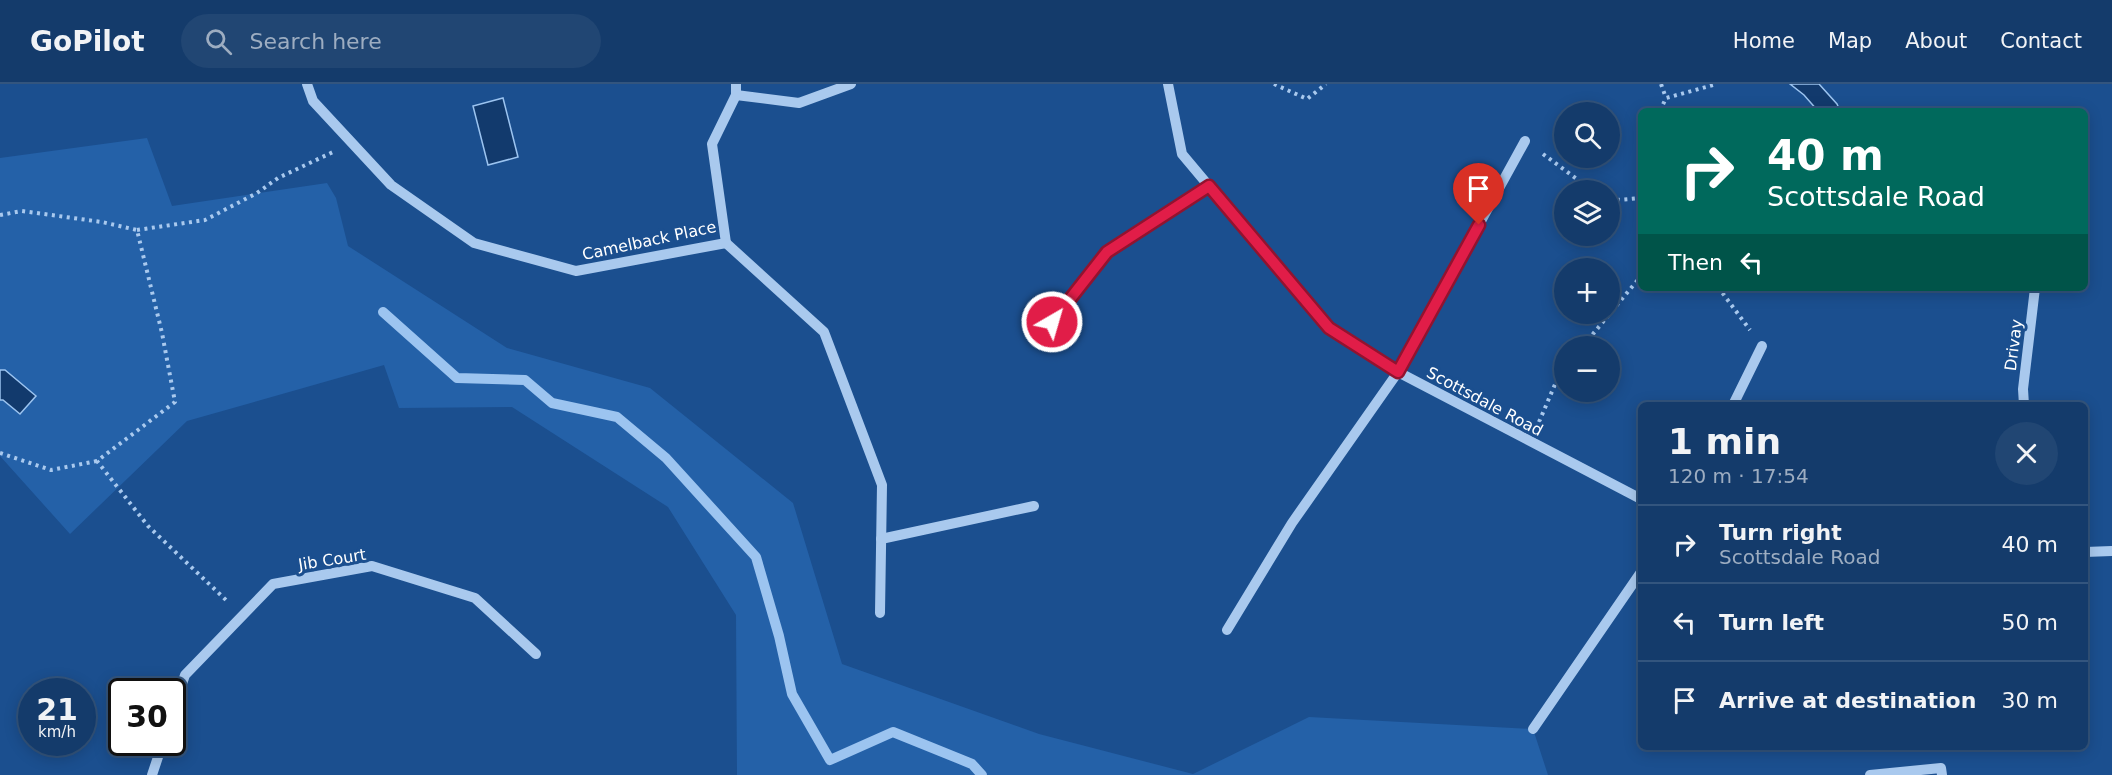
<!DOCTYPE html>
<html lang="en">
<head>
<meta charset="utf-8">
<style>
	body { margin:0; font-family:"DejaVu Sans",sans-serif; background:#214673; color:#f1f3f6; height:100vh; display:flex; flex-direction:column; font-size:22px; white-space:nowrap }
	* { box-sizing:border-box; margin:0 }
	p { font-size:20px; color:#9dadc1 }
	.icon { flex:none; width:33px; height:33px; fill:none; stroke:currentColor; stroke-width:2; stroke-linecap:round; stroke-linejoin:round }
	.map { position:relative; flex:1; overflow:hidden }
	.details { position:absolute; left:1638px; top:318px; width:450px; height:348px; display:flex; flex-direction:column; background:#143b6b; border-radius:9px; box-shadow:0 3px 15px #0003,0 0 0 2px #33557e }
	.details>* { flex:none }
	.top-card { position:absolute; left:1638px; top:24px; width:450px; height:183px; border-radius:9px; box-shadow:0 3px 15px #0003,0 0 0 2px #33557e; background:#00695c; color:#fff; overflow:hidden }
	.buttons { position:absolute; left:1554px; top:18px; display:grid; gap:12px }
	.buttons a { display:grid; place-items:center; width:66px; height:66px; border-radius:50%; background:#143b6b; box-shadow:0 3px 15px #0003,0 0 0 2px #33557e; font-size:30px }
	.speed { position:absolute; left:18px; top:594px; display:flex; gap:12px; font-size:30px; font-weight:700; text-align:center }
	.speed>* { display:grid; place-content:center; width:78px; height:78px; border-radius:50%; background:#143b6b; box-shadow:0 3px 15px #0003,0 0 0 2px #33557e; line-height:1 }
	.speed small { font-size:15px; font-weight:400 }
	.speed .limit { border:3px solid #111; border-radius:9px; background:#fff; color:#111 }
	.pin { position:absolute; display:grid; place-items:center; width:51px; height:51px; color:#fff; margin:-62px -26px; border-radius:50% 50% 50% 0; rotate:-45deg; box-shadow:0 0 6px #0007 }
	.pin .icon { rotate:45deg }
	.me { position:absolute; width:66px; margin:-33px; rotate:38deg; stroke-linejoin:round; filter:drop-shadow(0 0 4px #0008) }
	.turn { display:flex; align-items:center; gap:21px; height:126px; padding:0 30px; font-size:27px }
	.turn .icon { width:78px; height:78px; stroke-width:2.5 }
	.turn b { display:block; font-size:42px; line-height:51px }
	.then { display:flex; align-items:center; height:57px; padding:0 30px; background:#0003; gap:12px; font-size:22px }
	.round { display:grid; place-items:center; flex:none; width:63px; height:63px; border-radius:32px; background:#214673 }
	.overview { display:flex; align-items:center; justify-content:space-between; height:102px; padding:0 30px }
	h1 { font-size:36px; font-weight:700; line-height:45px }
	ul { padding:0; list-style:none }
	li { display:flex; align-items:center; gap:18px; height:78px; padding:0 30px; border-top:2px solid #33557e }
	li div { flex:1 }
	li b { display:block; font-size:22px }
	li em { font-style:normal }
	header { display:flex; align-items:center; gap:36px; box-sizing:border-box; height:84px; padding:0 30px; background:#143b6b; border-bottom:2px solid #33557e }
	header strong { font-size:28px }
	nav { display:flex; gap:33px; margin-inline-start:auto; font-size:21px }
	.search { width:420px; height:54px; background:#214673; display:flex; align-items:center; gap:15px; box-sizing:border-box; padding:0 21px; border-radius:33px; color:#9dadc1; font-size:22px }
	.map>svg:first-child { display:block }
	.green { fill:#2461a8 }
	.water { fill:#123a6d; stroke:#9cc4f0; stroke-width:1.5 }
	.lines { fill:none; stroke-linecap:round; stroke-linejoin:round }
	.stream { stroke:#9cc4f0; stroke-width:10 }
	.path { stroke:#a9c9ee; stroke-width:4; stroke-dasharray:3 4.5; stroke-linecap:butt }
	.minor { stroke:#a9c9ee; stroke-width:10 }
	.route-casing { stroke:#92132f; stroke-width:15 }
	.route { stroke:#e11d48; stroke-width:10 }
	.labels { text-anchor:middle; stroke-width:6; stroke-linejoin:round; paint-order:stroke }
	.street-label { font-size:16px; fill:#fff; stroke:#1b4f8f }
</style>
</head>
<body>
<header>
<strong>GoPilot</strong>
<div class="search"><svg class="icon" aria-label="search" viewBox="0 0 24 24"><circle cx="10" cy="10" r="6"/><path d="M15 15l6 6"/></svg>Search here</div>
<nav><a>Home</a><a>Map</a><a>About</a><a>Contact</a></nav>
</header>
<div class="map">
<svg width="2112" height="691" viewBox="0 0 2112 691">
	<rect width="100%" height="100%" fill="#1b4f8f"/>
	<polygon class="green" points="147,54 172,122 327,99 336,114 348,162 507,264 650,304 793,419 842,580 1039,650 1193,690 1309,633 1533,645 1548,691 737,691 736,531 668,423 512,323 399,324 384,281 187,337 70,450 0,372 0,74"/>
	<g class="water">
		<polygon points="1790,0 1819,0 1837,20 1840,27 1818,27 1804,11"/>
		<polygon points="503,14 518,73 488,81 473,22"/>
		<polygon points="0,286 5,286 36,312 20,330 3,316 0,316"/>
	</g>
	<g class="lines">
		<polyline class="stream" points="383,228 457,294 525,296 552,319 617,333 666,374 756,473 779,552 792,610 830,676 893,648 972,680 982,691"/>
		<g class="path">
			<polyline points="1274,0 1307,15 1326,0"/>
			<polyline points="1661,0 1666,14"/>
			<polyline points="1660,27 1666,14 1717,0"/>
			<polyline points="1543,70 1585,101 1596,106"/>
			<polyline points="1610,113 1617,116 1641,114"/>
			<polyline points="0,131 22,127 102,138 137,146 162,249 175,318 97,377 148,442 226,516"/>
			<polyline points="137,146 205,136 257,109 278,94 333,68"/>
			<polyline points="1717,204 1721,207 1750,246"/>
			<polyline points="1583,262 1641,192"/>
			<polyline points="1539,338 1559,291 1564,284"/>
			<polyline points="0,369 51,386 97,377"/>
		</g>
		<g class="minor">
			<polyline points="307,0 313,17 391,101 474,159 576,187 726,159 712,60 736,11 736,0"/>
			<polyline points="1168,0 1182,70 1328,244 1398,288 1641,415"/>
			<polyline points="736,11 799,19 851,0"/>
			<polyline points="726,159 824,248 882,401 880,529"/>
			<polyline points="1052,238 1107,168 1209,102"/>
			<polyline points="1733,321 1762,262"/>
			<polyline points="2024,321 2023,305 2035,204"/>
			<polyline points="881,455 1034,422"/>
			<polyline points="2085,468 2112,467"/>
			<polyline points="1227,546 1292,439 1398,288 1525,57"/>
			<polyline points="172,630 185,591 273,500 372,482 475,514 536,570"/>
			<polyline points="1533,645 1641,488"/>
			<polyline points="152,691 163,658"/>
			<polyline points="1870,691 1941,684 1942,691"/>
		</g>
	</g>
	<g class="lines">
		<defs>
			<polyline id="route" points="1052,238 1107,168 1209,102 1329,244 1398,288 1479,141"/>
		</defs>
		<use href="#route" class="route-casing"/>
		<use href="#route" class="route"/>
	</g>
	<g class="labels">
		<g class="street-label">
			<text transform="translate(649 156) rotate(-12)" y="6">Camelback Place</text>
			<text transform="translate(2013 261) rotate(-83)" y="6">Drivay</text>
			<text transform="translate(1485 317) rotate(28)" y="6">Scottsdale Road</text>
			<text transform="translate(332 475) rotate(-9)" y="6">Jib Court</text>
		</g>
	</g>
</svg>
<div class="buttons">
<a><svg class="icon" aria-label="search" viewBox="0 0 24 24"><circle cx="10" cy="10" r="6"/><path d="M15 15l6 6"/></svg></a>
<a><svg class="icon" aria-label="layers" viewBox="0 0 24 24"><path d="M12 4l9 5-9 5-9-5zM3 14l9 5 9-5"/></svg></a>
<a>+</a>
<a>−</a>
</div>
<div class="speed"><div>21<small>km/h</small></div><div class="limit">30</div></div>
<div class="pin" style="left:1479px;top:141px;background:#d93025"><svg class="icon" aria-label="arrive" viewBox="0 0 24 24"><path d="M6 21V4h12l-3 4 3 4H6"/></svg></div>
<svg class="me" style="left:1052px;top:238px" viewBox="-20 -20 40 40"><circle r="17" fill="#e11d48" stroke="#fff" stroke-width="3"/><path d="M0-11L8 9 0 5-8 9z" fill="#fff"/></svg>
<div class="top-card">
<div class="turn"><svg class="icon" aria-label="right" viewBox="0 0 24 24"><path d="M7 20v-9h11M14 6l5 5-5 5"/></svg><div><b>40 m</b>Scottsdale Road</div></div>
<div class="then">Then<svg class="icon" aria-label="left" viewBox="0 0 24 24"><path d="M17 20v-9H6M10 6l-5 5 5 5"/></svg></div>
</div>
<section class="details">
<div class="overview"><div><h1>1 min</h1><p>120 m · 17:54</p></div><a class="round"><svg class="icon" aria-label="close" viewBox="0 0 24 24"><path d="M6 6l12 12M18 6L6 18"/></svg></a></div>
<ul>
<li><svg class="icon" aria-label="right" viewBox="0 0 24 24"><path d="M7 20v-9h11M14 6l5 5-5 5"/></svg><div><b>Turn right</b><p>Scottsdale Road</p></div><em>40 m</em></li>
<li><svg class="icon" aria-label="left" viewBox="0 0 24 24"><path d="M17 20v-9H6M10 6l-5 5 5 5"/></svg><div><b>Turn left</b></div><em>50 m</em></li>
<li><svg class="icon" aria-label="arrive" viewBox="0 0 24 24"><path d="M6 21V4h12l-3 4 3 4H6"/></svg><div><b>Arrive at destination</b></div><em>30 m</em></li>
</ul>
</section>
</div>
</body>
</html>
